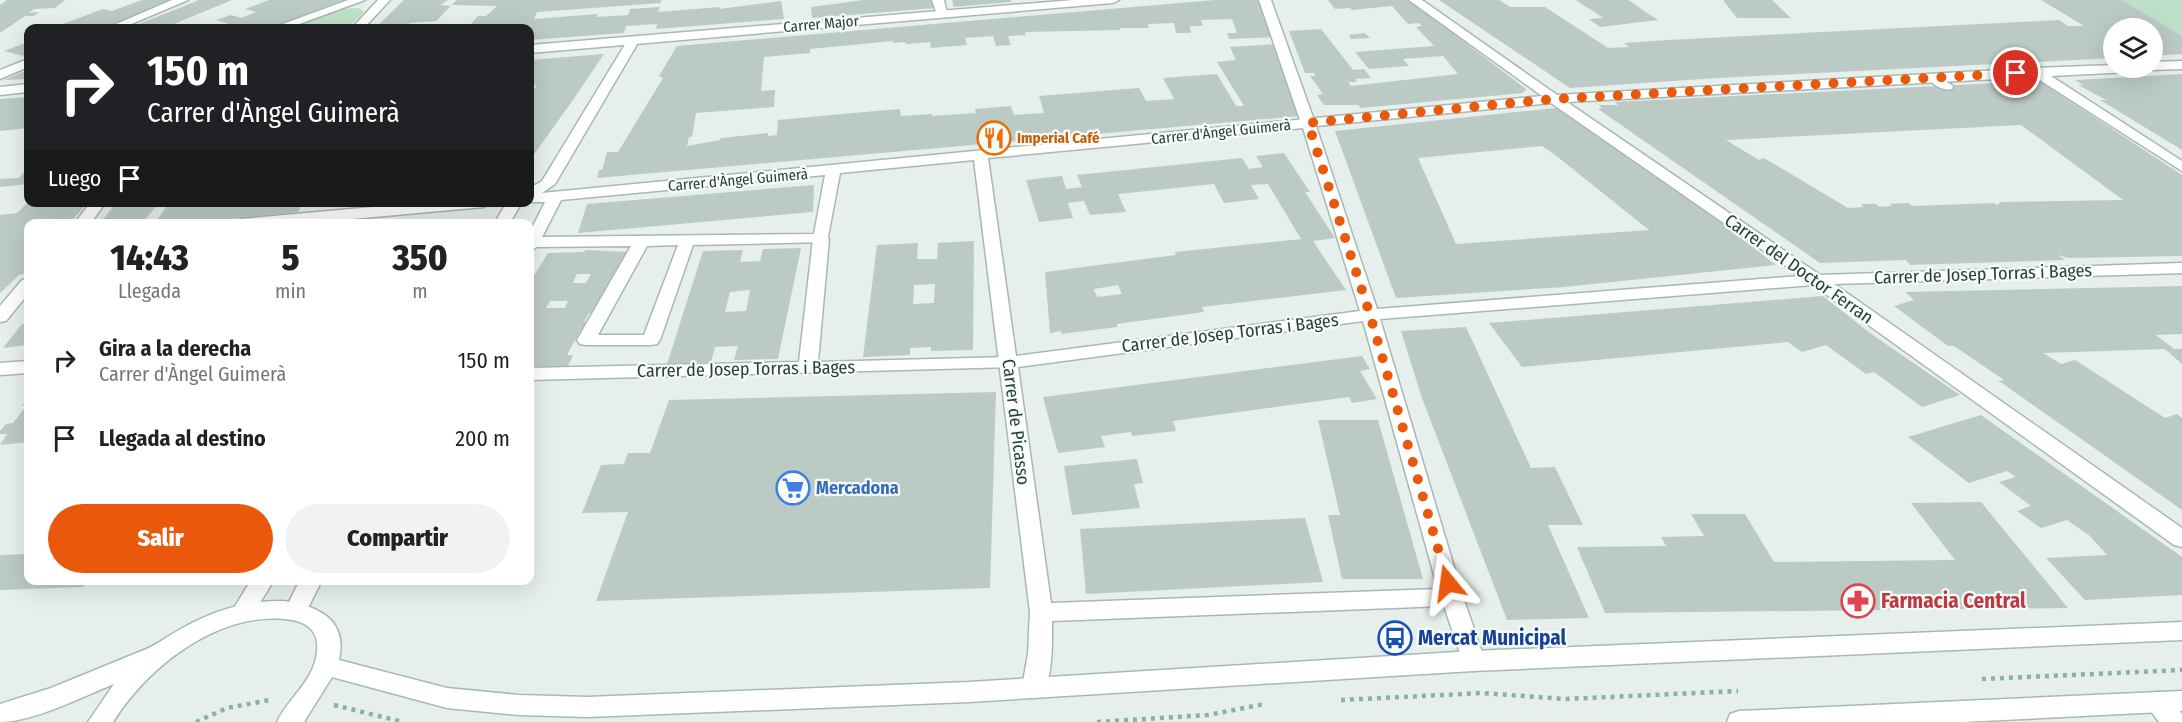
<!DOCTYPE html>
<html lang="es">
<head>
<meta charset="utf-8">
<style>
	body { margin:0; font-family:"Fira Sans Condensed",sans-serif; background:#f2f2f2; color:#222; height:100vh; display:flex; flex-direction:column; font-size:22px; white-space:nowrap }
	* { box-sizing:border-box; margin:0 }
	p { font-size:20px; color:#767676 }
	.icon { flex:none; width:33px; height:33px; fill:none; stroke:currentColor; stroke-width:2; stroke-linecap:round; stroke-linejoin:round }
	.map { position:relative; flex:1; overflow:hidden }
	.drawer { position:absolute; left:24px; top:219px; width:510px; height:366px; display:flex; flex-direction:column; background:#fff; border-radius:12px; box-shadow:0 6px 24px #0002 }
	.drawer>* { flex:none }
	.guide { position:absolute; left:24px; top:24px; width:510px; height:183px; border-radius:12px; box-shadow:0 6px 24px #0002; background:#202124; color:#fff; overflow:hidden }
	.fabs { position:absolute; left:2103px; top:18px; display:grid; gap:12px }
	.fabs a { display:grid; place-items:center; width:60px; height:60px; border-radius:50%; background:#fff; box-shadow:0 6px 24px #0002; font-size:30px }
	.pin { position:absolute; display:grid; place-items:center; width:51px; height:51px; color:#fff; margin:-26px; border:3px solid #fff; border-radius:50%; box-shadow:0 2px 6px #0007 }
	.me { position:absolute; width:66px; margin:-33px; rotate:344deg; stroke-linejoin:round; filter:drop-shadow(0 0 4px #0008) }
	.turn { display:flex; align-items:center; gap:21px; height:126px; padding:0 24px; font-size:27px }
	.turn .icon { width:78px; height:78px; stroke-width:2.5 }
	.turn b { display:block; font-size:42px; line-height:51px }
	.then { display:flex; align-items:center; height:57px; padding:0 24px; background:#0003; gap:12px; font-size:22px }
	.eta { display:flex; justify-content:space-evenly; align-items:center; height:102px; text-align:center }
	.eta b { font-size:36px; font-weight:800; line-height:42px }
	.cta { display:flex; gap:12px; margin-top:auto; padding:12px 24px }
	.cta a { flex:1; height:69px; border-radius:36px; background:#ea580c; color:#fff; font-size:24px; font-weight:800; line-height:69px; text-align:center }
	.cta a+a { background:#f2f2f2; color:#222 }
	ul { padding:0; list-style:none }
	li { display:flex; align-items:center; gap:18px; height:78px; padding:0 24px }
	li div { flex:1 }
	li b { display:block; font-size:22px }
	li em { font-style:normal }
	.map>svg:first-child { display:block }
	.green { fill:#bfe0c8 }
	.building { fill:#bbcac4; fill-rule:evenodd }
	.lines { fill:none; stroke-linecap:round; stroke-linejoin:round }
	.service-casing { stroke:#a8b8b2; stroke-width:3 }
	.minor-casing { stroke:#a8b8b2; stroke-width:3 }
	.tertiary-casing { stroke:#a8b8b2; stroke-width:3 }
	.secondary-casing { stroke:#a4bbb3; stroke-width:3 }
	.path { stroke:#86b3a5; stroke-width:4.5; stroke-dasharray:4 5; stroke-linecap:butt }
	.service { fill:#fff; fill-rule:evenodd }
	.minor { fill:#fff; fill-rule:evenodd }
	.tertiary { fill:#fff; fill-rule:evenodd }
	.secondary { fill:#fff; fill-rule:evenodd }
	.route { stroke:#ea580c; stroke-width:10; stroke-dasharray:0 18 }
	.labels { text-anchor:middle; stroke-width:4.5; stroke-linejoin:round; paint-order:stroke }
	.far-street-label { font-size:15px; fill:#24423a; stroke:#f7fbf9 }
	.far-food-label { font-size:15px; font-weight:bold; fill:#c56008; stroke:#f7fbf9; text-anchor:start }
	.street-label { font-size:18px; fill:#24423a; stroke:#f7fbf9 }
	.shop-label { font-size:18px; font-weight:bold; fill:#366cbe; stroke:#f7fbf9; text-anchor:start }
	.near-health-label { font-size:21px; font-weight:bold; fill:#be3a42; stroke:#f7fbf9; text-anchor:start }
	.near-transit-label { font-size:21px; font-weight:bold; fill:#164399; stroke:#f7fbf9; text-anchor:start }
</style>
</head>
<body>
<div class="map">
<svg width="2182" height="722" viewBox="0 0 2182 722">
	<rect width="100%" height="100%" fill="#e6efeb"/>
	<g class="green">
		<polygon points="2122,0 2182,0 2182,36"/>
		<polygon points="360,8 364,12 348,28 288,28 339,9"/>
	</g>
	<g class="building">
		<polygon points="7,0 65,0 55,8 34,9 29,13 39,12 34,16 25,16 0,33 0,5"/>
		<polygon points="142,0 174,0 102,28 55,27 103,9 112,11"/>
		<polygon points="199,0 232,0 169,26 175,28 129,28"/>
		<polygon points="269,0 343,0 270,28 230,28 236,26 216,20 231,15 242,18 256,12 245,9"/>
		<polygon points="404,0 448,0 440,5 451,6 436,21 410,23 406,28 375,28"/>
		<polygon points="457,0 661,0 661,3 537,12 534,19 598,14 597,17 628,15 630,9 660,7 658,12 720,7 719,9 781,1 784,19 656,29 657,24 626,26 624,33 530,40 530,28 438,28 471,24 478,16 486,16 497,6 451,5"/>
		<polygon points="864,0 933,0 935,8 812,18 811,7"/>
		<polygon points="952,0 1011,0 1011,2 954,7"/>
		<polygon points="1215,0 1261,0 1275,37 1229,39 1227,33 1237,33 1232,19 1201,20 1203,26 1190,26 1191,33 1176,33 1174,23 1148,24 1149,28 1120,28 1120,30 1025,32 1026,35 1008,36 1011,45 996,46 993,36 965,38 967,45 931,48 930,42 906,44 905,42 894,43 893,41 810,49 810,53 764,57 761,91 775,90 774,107 696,113 692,137 689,137 687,146 720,140 721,138 768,133 768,136 777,135 778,120 853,113 900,109 901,116 932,114 932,116 976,113 975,109 1011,106 1014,115 1044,113 1039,96 1139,88 1146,101 1174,99 1163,78 1217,74 1236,106 1244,106 1217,62 1236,60 1230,47 1276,44 1301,116 597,178 599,170 602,170 607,152 618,152 663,78 659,76 677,46"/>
		<polygon points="1328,0 1406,0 1470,43 1467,44 1526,89 1523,93 1361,108 1358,105 1324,105 1317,95 1323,94 1310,76 1315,76 1314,73 1305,73 1289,31 1321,29 1353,70 1364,69 1371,78 1355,79 1357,82 1348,82 1351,86 1458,74 1443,56 1403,59 1409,66 1369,69 1355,52 1434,46 1416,27 1422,26 1419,23 1408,24 1392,6 1352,10 1350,8 1335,9"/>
		<polygon points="1439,0 1499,0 1510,7 1545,7 1608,48 1629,47 1624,43 1668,40 2059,20 2068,26 2084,26 2041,0 2122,0 2182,36 2182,54 2152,56 2152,28 2114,28 2114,58 1718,78 1570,88"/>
		<polygon points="1576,0 1628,0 1658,20 1600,27 1589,19 1603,18"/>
		<polygon points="1723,0 1772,0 1791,18 1737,18"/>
		<polygon points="1365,33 1370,38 1351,39 1349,35"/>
		<polygon points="28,42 28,57 4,51"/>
		<polygon points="604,54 575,97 530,160 530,95 537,85 530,86 530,60"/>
		<polygon points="28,70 28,79 4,80"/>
		<polygon points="2182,74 2182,150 2100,100 2106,100 2078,85 2083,85 2075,80"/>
		<path d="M2039 81 2182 175V256L2068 258 2058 255 2065 260 1910 265 1906 260 1820 263 1598 109 1602 108 1599 105H1618L1615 102ZM2021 125 2123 200 2001 202 1997 205 1994 203 1912 206 1909 203 1889 204 1892 206 1880 207 1876 204H1861L1864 207 1848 208 1764 158 1759 160 1726 140Z"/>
		<polygon points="28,97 28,128 0,131 0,99"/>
		<path d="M1556 108 1719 221 1776 265 1564 287 1396 298 1335 131ZM1542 146 1554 154 1649 230 1456 244 1418 158Z"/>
		<path d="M1284 153 1310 192H1305L1335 238 1313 241 1346 290 1202 307 1204 312 1117 324V327L1061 334V331L1050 333 1045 272 1176 255 1175 252 1301 239 1268 184 1251 185 1259 199 1224 203 1214 184 1118 194 1126 212 1090 215 1084 201 1068 203 1073 218 1039 222 1026 180 1062 176 1066 189 1082 187 1077 175 1242 158 1249 169 1263 167 1256 156ZM1118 285 1122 294 1097 297 1094 289Z"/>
		<polygon points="24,172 28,172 28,184 0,187 0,179 19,178"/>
		<polygon points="814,185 813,212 578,233 587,204"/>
		<polygon points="28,202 88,202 69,224 28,224 28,269 24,274 19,275 0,293 0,215 17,213"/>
		<polygon points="117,202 159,202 142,224 99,224"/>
		<polygon points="170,202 304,202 298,212 184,224 154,224"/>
		<path d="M974 241 973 350 931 351V347L910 348V355L863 357 877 245 918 243 917 259H937L938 243ZM935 284 934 303 913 304 914 285Z"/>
		<path d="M801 248 778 359 734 360 738 346 715 347 711 362 667 364 703 251 743 250 740 262 760 261 763 249ZM750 290 746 311 725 312 730 292Z"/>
		<path d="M586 250 629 252 594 313H589L584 322H589L585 329H581L567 355H573L568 366 539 367 537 370H530V282L548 253 584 252ZM577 274H591L586 283H573ZM550 301H568L565 308H546Z"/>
		<polygon points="2182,286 2182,334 2156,335 2174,349 2182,349 2182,364 2165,349 2043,353 2061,364 2075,360 2165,418 2177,414 2182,418 2182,510 1999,381 2004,380 1954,346 1948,346 1894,306 1914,300 1905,292"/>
		<polygon points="1823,296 1870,333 1960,395 1922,407 1874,372 1866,374 1826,345 1802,352 1788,342 1522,367 1489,323"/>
		<polygon points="22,324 28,324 28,345 3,348"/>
		<polygon points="1466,327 1531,468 1555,467 1583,525 1548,525 1589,618 1507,620 1422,398 1401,331"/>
		<polygon points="1362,356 1370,369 1360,371 1377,399 1352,403 1349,397 1173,421 1176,431 1132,436 1131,432 1101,436 1105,447 1058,453 1043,397"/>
		<polygon points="996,392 990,588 596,601 628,512 582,513 601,465 624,464 628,453 650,453 669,400"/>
		<polygon points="28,398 28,442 0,445 7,434 0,434 0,431 6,424 13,423 27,405 22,406"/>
		<polygon points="1981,415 2182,557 2182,595 2085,600 2046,558 2107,555 2090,536 2067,520 2041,528 2017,511 2031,506 1999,482 2016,477 2007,471 1969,483 1908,437"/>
		<polygon points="1318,420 1378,420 1423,579 1342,579 1328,515 1340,515"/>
		<polygon points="1137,459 1143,483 1134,484 1140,508 1072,515 1064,466"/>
		<polygon points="1981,502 2068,608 1605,613 1577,547 1666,546 1661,537 1704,536 1691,514 1745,514 1774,562 1955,560 1911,503"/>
		<polygon points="1305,518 1323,582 1086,594 1080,529"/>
		<polygon points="28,554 28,580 88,580 83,587 0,590 0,555"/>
	</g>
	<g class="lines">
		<defs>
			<g id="service">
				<polygon points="1259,0 1271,0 1315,123 1313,126 1303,126 1301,123"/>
				<path d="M1934 74 1953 86 1952 89C1943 91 1933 85 1928 78Z"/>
				<polygon points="821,234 829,239 818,362 1008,357 1014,359 1017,363 1014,367 530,380 530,368 799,362 813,239"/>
				<polygon points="2156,692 2165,695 2182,714 2182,722 2159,722 2144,702 2147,695"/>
			</g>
			<g id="minor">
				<polygon points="172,0 188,0 122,28 107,28"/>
				<polygon points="348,0 365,0 288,28 272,28"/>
				<polygon points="378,0 390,0 364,28 352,28"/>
				<polygon points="932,0 944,0 947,13 945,15 937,15"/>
				<path d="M1409 0H1422L1557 95 2036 68 2114 65V68H2136L2130 72 2051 76 2182 161V171L2035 77 1567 102 1820 275 2182 263V273L1834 284 2182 528V547L2174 545 1813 285 1380 319 1463 597 1485 661 1481 668 1473 671 1465 668 1444 606 1052 621C1052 645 1053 672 1043 694L1034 697 1025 694 1022 687 1028 654 1030 612 974 160 840 173 827 242 693 245 660 340 657 344 651 345H586L580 344 577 340 631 246 537 247 530 251V232L545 202H526H530V188L542 181 629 38 633 37 639 41 555 184 542 193 1542 96ZM1551 103 1800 276 1377 309 1316 126ZM1303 128 1360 311 1016 356 988 158ZM825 175 814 234 542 237 561 200ZM678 245 644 335H598L647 246ZM1363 321 1438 589 1051 603 1018 367Z"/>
				<polygon points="28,59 28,67 0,79 0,70"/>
				<polygon points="2182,61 2182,69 2152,70 2147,68 2152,68 2152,62"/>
				<polygon points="91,202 106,202 90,224 74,224"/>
				<polygon points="428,202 491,202 484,207 297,224 234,224 241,219"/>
				<polygon points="507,202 522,202 509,224 494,224"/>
				<polygon points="28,279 28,294 6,321 0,322 0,306 22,280"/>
				<polygon points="28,361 28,373 0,375 0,363"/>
				<polygon points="251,580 274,580 250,619 242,622 234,619 231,613"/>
				<polygon points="300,580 322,580 304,616 296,619 288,616 285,610"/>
			</g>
			<g id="tertiary">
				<polygon points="1073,0 1119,0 1113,3 530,53 530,45"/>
				<polygon points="28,84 28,92 0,95 0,87"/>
			</g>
			<g id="secondary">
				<path d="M284 601C318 606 348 619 339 660L447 688 519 695 587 697 969 682 1473 651 2182 622V640L1473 671 969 702 587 717 519 715 447 708 332 677 304 722H277C288 698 315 680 317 651 319 633 309 623 292 620 221 609 149 665 113 722H88L114 684C82 697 33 722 0 722V704L51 688 139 652C154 647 165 638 179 630 212 611 246 600 284 601Z"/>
				<polygon points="2182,691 2182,711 1962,722 1727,722 1730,714 1739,711"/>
			</g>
		</defs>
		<use href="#service" class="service-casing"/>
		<use href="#minor" class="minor-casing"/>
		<use href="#tertiary" class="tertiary-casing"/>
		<use href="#secondary" class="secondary-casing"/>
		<g class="path">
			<polyline points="1982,679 2182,670"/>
			<polyline points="1341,700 1482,693 1565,699 1738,691"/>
			<polyline points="334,705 403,722"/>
			<polyline points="196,722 227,708 270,700"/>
			<polyline points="1097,722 1208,715 1265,704"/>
		</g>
		<use href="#service" class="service"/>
		<use href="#minor" class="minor"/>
		<use href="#tertiary" class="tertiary"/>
		<use href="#secondary" class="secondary"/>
	</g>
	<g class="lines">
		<polyline class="route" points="1448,583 1370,315 1308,123 1554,99 2016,73"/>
	</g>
	<defs>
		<symbol id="restaurant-ring" viewBox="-11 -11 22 22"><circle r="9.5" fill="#f7fbf9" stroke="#e8710a" stroke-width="1.5"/><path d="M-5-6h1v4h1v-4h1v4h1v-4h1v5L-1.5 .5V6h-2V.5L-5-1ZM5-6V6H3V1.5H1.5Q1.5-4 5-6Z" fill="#e8710a"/></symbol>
		<symbol id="supermarket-ring" viewBox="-11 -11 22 22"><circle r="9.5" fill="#f7fbf9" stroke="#3f7fe0" stroke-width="1.5"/><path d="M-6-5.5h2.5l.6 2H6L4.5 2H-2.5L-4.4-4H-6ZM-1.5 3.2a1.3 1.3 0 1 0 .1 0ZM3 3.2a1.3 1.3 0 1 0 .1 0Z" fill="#3f7fe0"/></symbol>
		<symbol id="pharmacy-ring" viewBox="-11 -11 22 22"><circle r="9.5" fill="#f7fbf9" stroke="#e0444e" stroke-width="1.5"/><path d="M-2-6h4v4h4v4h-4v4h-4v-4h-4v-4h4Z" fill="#e0444e"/></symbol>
		<symbol id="bus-ring" viewBox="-11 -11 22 22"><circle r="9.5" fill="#f7fbf9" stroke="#1a4fb4" stroke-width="1.5"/><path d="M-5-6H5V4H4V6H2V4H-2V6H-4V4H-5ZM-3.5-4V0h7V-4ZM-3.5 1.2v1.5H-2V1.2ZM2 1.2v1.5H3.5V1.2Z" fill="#1a4fb4"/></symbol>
	</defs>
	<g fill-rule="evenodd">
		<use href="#restaurant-ring" x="975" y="119" width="38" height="38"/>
		<use href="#supermarket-ring" x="774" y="469" width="38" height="38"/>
		<use href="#pharmacy-ring" x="1839" y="582" width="38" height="38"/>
		<use href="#bus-ring" x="1376" y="619" width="38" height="38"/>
	</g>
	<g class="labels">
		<g class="far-street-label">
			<text transform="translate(821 24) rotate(-5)" y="5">Carrer Major</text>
			<text transform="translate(1221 132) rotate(-6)" y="5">Carrer d'Àngel Guimerà</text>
			<text transform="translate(738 180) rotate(-5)" y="5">Carrer d'Àngel Guimerà</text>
		</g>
		<g class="far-food-label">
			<text x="1017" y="143">Imperial Café</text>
		</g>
		<g class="street-label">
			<text transform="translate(1799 269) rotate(35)" y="6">Carrer del Doctor Ferran</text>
			<text transform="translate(1983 274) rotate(-2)" y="6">Carrer de Josep Torras i Bages</text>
			<text transform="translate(1230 333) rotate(-7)" y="6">Carrer de Josep Torras i Bages</text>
			<text transform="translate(746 369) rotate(-1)" y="6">Carrer de Josep Torras i Bages</text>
			<text transform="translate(1016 422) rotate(83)" y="6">Carrer de Picasso</text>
		</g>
		<g class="shop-label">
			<text x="816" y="494">Mercadona</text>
		</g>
		<g class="near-health-label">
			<text x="1881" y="608">Farmacia Central</text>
		</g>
		<g class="near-transit-label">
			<text x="1418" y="645">Mercat Municipal</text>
		</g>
	</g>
</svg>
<div class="fabs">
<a><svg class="icon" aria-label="layers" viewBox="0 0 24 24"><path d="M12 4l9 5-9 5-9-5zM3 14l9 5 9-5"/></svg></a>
</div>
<div class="pin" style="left:2016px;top:73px;background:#d93025"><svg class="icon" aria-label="arrive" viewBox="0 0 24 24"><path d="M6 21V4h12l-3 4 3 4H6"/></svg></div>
<svg class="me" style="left:1448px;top:583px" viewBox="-20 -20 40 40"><path d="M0-17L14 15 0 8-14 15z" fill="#ea580c" stroke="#fff" stroke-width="4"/></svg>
<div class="guide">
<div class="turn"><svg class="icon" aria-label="right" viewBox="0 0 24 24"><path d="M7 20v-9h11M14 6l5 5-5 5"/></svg><div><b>150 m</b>Carrer d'Àngel Guimerà</div></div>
<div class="then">Luego<svg class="icon" aria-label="arrive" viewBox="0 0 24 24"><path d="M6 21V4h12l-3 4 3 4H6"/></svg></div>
</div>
<section class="drawer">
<div class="eta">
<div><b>14:43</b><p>Llegada</p></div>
<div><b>5</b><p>min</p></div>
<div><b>350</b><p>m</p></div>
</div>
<ul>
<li><svg class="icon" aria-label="right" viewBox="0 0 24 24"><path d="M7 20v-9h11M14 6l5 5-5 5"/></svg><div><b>Gira a la derecha</b><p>Carrer d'Àngel Guimerà</p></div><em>150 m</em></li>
<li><svg class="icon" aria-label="arrive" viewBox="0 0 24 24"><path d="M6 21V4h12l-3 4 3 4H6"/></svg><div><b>Llegada al destino</b></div><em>200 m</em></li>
</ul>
<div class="cta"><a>Salir</a><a>Compartir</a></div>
</section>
</div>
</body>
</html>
